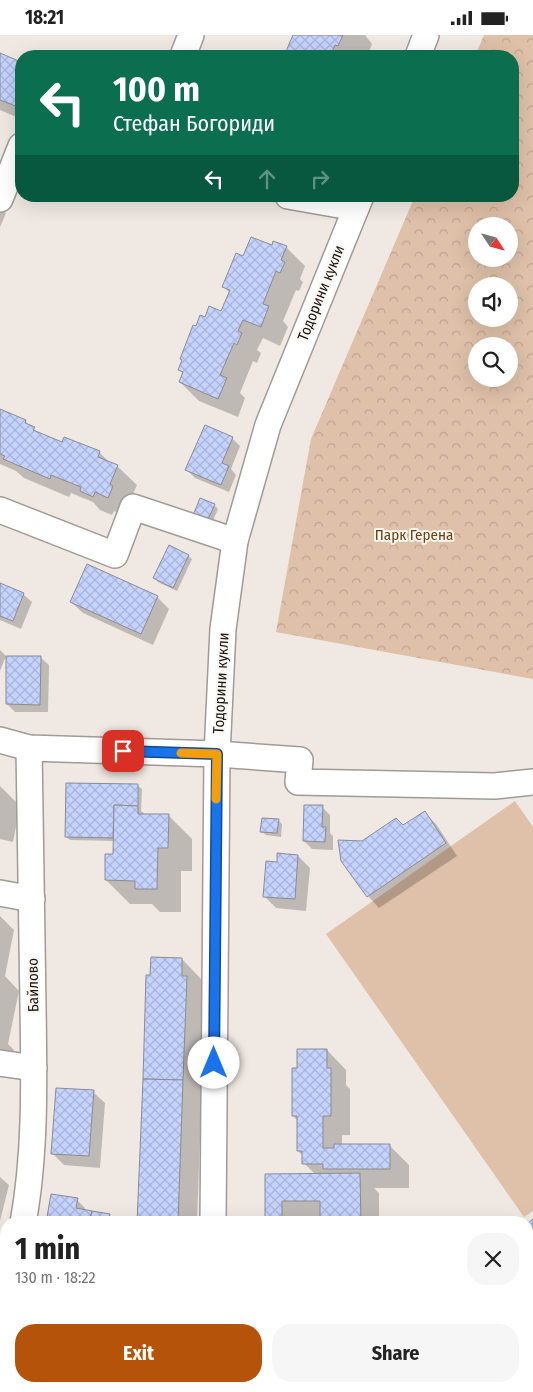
<!DOCTYPE html>
<html lang="en">
<head>
<meta charset="utf-8">
<style>
	body { margin:0; font-family:"Fira Sans Condensed",sans-serif; background:#f6f6f6; color:#222; height:100vh; display:flex; flex-direction:column; font-size:19px; white-space:nowrap }
	* { box-sizing:border-box; margin:0 }
	p { font-size:16px; color:#767676 }
	.icon { flex:none; width:28px; height:28px; fill:none; stroke:currentColor; stroke-width:2; stroke-linecap:round; stroke-linejoin:round }
	.map { position:relative; flex:1; overflow:hidden }
	.drawer { position:absolute; left:0px; top:1181px; width:534px; height:176px; display:flex; flex-direction:column; background:#fff; border-radius:20px 20px 0 0; box-shadow:0 5px 20px #0002 }
	.drawer>* { flex:none }
	.hud { position:absolute; left:15px; top:15px; width:504px; height:152px; border-radius:20px; box-shadow:0 5px 20px #0002; background:#0b6e4f; color:#fff; overflow:hidden }
	.needle { width:32px; rotate:126deg }
	.controls { position:absolute; left:468px; top:182px; display:grid; gap:10px }
	.controls a { display:grid; place-items:center; width:50px; height:50px; border-radius:50%; background:#fff; box-shadow:0 5px 20px #0002; font-size:25px }
	.pin { position:absolute; display:grid; place-items:center; width:42px; height:42px; color:#fff; margin:-21px; border-radius:10px; box-shadow:0 2px 8px #0006 }
	.me { position:absolute; width:55px; margin:-28px; rotate:0deg; stroke-linejoin:round; filter:drop-shadow(0 0 4px #0008) }
	.turn { display:flex; align-items:center; gap:18px; height:105px; padding:0 15px; font-size:22px }
	.turn .icon { width:65px; height:65px; stroke-width:2.5 }
	.turn b { display:block; font-size:35px; line-height:42px }
	.lanes { display:flex; align-items:center; height:48px; padding:0 15px; background:#0003; justify-content:center; gap:25px; direction:ltr }
	.lanes .off { opacity:.35 }
	.round { display:grid; place-items:center; flex:none; width:52px; height:52px; border-radius:20px; background:#f6f6f6 }
	.head { display:flex; align-items:center; justify-content:space-between; height:85px; padding:0 15px }
	h1 { font-size:30px; font-weight:700; line-height:38px }
	.primary-button { display:flex; gap:10px; margin-top:auto; padding:10px 15px }
	.primary-button a { flex:1; height:58px; border-radius:20px; background:#b45309; color:#fff; font-size:20px; font-weight:700; line-height:58px; text-align:center }
	.primary-button a+a { background:#f6f6f6; color:#222 }
	.status { display:flex; justify-content:space-between; align-items:center; height:35px; padding:0 25px; background:#fff; direction:ltr }
	.status svg { height:14px; fill:currentColor }
	.map>svg:first-child { display:block }
	.park { fill:url(#park-crowns); fill-rule:evenodd }
	.pitch { fill:#dfc0a8 }
	.shadow { fill:#0003 }
	.building { fill:url(#building-cross-hatch); stroke:#8a8c92 }
	.lines { fill:none; stroke-linecap:round; stroke-linejoin:round }
	.minor-casing { stroke:#a19b97; stroke-width:28 }
	.minor { stroke:#fff; stroke-width:25 }
	.route-casing { stroke:#114b97; stroke-width:12 }
	.route { stroke:#1a73e8; stroke-width:9 }
	.slow { stroke:#f59e0b; stroke-width:9 }
	.labels { text-anchor:middle; stroke-width:4; stroke-linejoin:round; paint-order:stroke }
	.street-label { font-size:15px; fill:#181614; stroke:#fcf6f1 }
	.park-label { font-size:15px; fill:#6d3f13; stroke:#fcf6f1 }
</style>
</head>
<body>
<div class="status"><b>18:21</b><svg viewBox="0 0 49 12"><path d="M0 12V9h3v3zM5 12V6h3v6zM10 12V3h3v9zM15 12V0h3v12zM26 1h20v11H26zM47 4h2v5h-2z"/></svg></div>
<div class="map">
<svg width="533" height="1357" viewBox="0 0 533 1357">
	<defs>
		<pattern id="park-crowns" width="20" height="18" patternUnits="userSpaceOnUse" patternTransform="scale(1.25)"><rect width="20" height="18" fill="#dfc0a8"/><path d="M2 6a3 3 0 1 1 6 0M12 15a3 3 0 1 1 6 0" fill="none" stroke="#bfa490"/></pattern>
		<pattern id="building-cross-hatch" width="8" height="8" patternUnits="userSpaceOnUse" patternTransform="scale(1.25)"><rect width="8" height="8" fill="#c5d3fe"/><path d="M0 0l8 8M0 8l8-8" fill="none" stroke="#a8b4d9"/></pattern>
	</defs>
	<rect width="100%" height="100%" fill="#efe8e3"/>
	<path class="park" d="M484 0H533V644L276 597 311 404 415 161H512V21H475ZM476 191H509V224H476ZM476 251H509V284H476ZM476 311H509V344H476Z"/>
	<polygon class="pitch" points="515,766 533,792 533,1176 524,1182 326,899"/>
	<g class="shadow">
		<polygon points="294,0 365,0 372,9 367,21 286,21"/>
		<polygon points="0,19 21,28 21,84 0,75"/>
		<polygon points="0,150 3,175 6,178 0,192"/>
		<polygon points="273,212 286,212 305,231 300,244 303,247 299,256 296,255 283,286 288,292 280,311 263,303 257,315 261,318 257,328 253,326 240,358 245,363 238,382 199,366 180,347 184,338 180,334 197,292 206,284 222,277 230,258 224,252 244,223"/>
		<polygon points="0,376 25,386 41,400 62,409 99,417 110,428 117,431 137,450 129,468 128,482 114,476 112,480 100,475 93,467 71,458 69,462 24,443 16,436 0,429"/>
		<polygon points="232,403 240,411 231,434 236,440 229,457 195,443 187,435"/>
		<polygon points="201,465 214,470 218,474 210,492"/>
		<polygon points="188,521 192,524 177,556 158,547 155,543"/>
		<polygon points="0,550 23,559 32,567 21,594 0,585"/>
		<polygon points="157,562 169,574 153,610 83,578 71,567"/>
		<polygon points="0,615 6,621 0,636"/>
		<polygon points="40,622 49,630 48,677 15,677 7,669"/>
		<polygon points="0,751 20,771 13,807 0,804"/>
		<polygon points="138,751 142,754 141,776 146,780 169,781 192,804 192,836 181,836 181,877 160,877 152,869 130,869 106,845 114,820 114,806 70,805 66,802"/>
		<polygon points="322,772 330,780 330,798 333,801 333,815 312,814 304,806"/>
		<polygon points="424,777 436,789 457,821 379,873 368,861 363,807 403,792"/>
		<polygon points="278,785 282,789 281,802 266,800 262,797"/>
		<polygon points="298,821 310,833 306,876 276,873 264,861"/>
		<polygon points="0,881 14,895 5,941 19,956 8,1009 14,1015 11,1033 0,1031"/>
		<polygon points="182,924 201,944 201,957 205,962 197,1188 139,1188 152,941"/>
		<polygon points="327,1015 346,1035 346,1050 350,1054 350,1100 342,1100 342,1110 389,1110 409,1130 409,1153 374,1153 379,1158 379,1188 321,1188 321,1185 301,1185 301,1188 266,1188 266,1140 315,1139 304,1128 304,1122 298,1116 298,1086 293,1081 298,1035"/>
		<polygon points="93,1057 105,1068 100,1133 64,1130 52,1118"/>
		<polygon points="0,1142 9,1150 0,1186"/>
		<polygon points="77,1165 85,1173 84,1176 109,1180 116,1188 47,1188"/>
		<polygon points="533,1186 533,1355 515,1353 513,1351 528,1351 528,1189"/>
		<polygon points="10,1351 76,1351 75,1357 8,1357"/>
		<polygon points="122,1351 177,1351 176,1357 121,1357"/>
	</g>
	<g class="building">
		<polygon points="293,0 343,0 338,11 335,10 330,21 284,21"/>
		<polygon points="0,18 21,27 21,73 0,65"/>
		<polygon points="251,202 272,210 273,206 287,211 281,225 285,227 280,238 276,236 263,269 269,271 261,292 243,285 238,296 242,298 237,310 234,308 220,340 227,343 218,364 179,347 183,337 178,335 182,325 180,324 193,290 196,291 200,280 205,282 209,271 221,276 230,255 222,252 236,218 243,221"/>
		<polygon points="0,374 26,385 25,388 35,392 33,395 62,407 64,402 100,416 98,422 118,430 110,449 113,451 108,463 95,457 93,462 80,456 81,452 51,440 50,444 3,424 5,421 0,419"/>
		<polygon points="205,390 233,402 222,428 229,431 221,450 185,435"/>
		<polygon points="200,463 215,469 206,489 192,483"/>
		<polygon points="169,510 189,520 173,553 153,543"/>
		<polygon points="87,529 158,561 141,599 70,567"/>
		<polygon points="0,548 24,558 13,586 0,581"/>
		<polygon points="6,621 41,621 40,670 6,669"/>
		<polygon points="66,748 138,749 138,771 114,770 113,803 65,802"/>
		<polygon points="114,770 138,771 138,779 169,779 168,813 158,813 157,854 135,854 135,846 105,845 105,819 113,819"/>
		<polygon points="304,770 323,770 322,792 326,792 325,807 303,806"/>
		<polygon points="425,776 446,808 367,862 341,826 338,805 362,806 396,783 403,790"/>
		<polygon points="262,783 279,784 277,798 260,797"/>
		<polygon points="277,818 298,820 295,864 263,862 266,826 277,827"/>
		<polygon points="151,922 182,923 182,941 187,941 183,1045 143,1044 146,940 150,940"/>
		<polygon points="297,1014 327,1014 327,1033 331,1033 331,1081 323,1081 323,1113 334,1113 334,1109 390,1109 390,1134 323,1134 323,1129 302,1129 302,1116 297,1116 297,1081 292,1081 292,1033 297,1033"/>
		<polygon points="143,1044 183,1045 178,1188 137,1188"/>
		<polygon points="56,1053 94,1055 89,1121 51,1119"/>
		<polygon points="360,1138 361,1188 320,1188 320,1166 282,1166 282,1188 265,1188 265,1139"/>
		<polygon points="51,1159 78,1163 76,1173 92,1176 89,1188 46,1188"/>
		<polygon points="92,1176 110,1179 108,1188 89,1188"/>
		<polygon points="533,1184 533,1203 529,1206 533,1212 533,1342 528,1341 528,1188"/>
		<polygon points="9,1351 52,1351 51,1357 7,1357"/>
		<rect x="120" y="1351" width="41" height="6"/>
	</g>
	<g class="lines">
		<defs>
			<g id="minor">
				<polyline points="183,21 191,0"/>
				<polyline points="418,21 426,0"/>
				<polyline points="288,161 356,173"/>
				<polyline points="0,164 21,111"/>
				<polyline points="0,475 115,520 133,472 235,506"/>
				<polyline points="0,705 29,713 217,719 300,725 298,747 495,751 533,747"/>
				<polyline points="0,858 32,864"/>
				<polyline points="0,1028 34,1033"/>
				<path d="M23 1188C36 1117 34 1043 33 971 32 885 31 799 29 713"/>
				<polyline points="213,1188 217,719 223,594 235,506 268,390 361,161"/>
				<polyline points="0,1215 6,1217"/>
				<polyline points="0,1283 6,1260"/>
				<polyline points="418,1351 488,1357"/>
				<polyline points="204,1357 204,1351"/>
			</g>
		</defs>
		<use href="#minor" class="minor-casing"/>
		<use href="#minor" class="minor"/>
	</g>
	<g class="lines">
		<defs>
			<polyline id="route" points="123,716 217,719 214,1028"/>
		</defs>
		<use href="#route" class="route-casing"/>
		<use href="#route" class="route"/>
		<polyline class="slow" points="181,718 217,719 216,764"/>
	</g>
	<g class="labels">
		<g class="street-label">
			<text transform="translate(321 258) rotate(-68)" y="5">Тодорини кукли</text>
			<text transform="translate(221 648) rotate(-87)" y="5">Тодорини кукли</text>
			<text transform="translate(33 950) rotate(-91)" y="5">Байлово</text>
		</g>
		<g class="park-label">
			<text x="414" y="505">Парк Герена</text>
		</g>
	</g>
</svg>
<div class="controls">
<a><svg class="needle" viewBox="-14 -14 28 28"><path d="M0-13l5 13h-10z" fill="#e53935"/><path d="M0 13l5-13h-10z" fill="#767676"/></svg></a>
<a><svg class="icon" aria-label="sound" viewBox="0 0 24 24"><path d="M4 9h4l5-4v14l-5-4H4zM17 9q2 3 0 6"/></svg></a>
<a><svg class="icon" aria-label="search" viewBox="0 0 24 24"><circle cx="10" cy="10" r="6"/><path d="M15 15l6 6"/></svg></a>
</div>
<div class="pin" style="left:123px;top:716px;background:#d93025"><svg class="icon" aria-label="arrive" viewBox="0 0 24 24"><path d="M6 21V4h12l-3 4 3 4H6"/></svg></div>
<svg class="me" style="left:214px;top:1028px" viewBox="-20 -20 40 40"><circle r="19" fill="#fff"/><path d="M0-13L10 11 0 6-10 11z" fill="#1a73e8"/></svg>
<div class="hud">
<div class="turn"><svg class="icon" aria-label="left" viewBox="0 0 24 24"><path d="M17 20v-9H6M10 6l-5 5 5 5"/></svg><div><b>100 m</b>Стефан Богориди</div></div>
<div class="lanes"><svg class="icon" aria-label="left" viewBox="0 0 24 24"><path d="M17 20v-9H6M10 6l-5 5 5 5"/></svg><svg class="icon off" aria-label="ahead" viewBox="0 0 24 24"><path d="M12 20V5M6 11l6-6 6 6"/></svg><svg class="icon off" aria-label="right" viewBox="0 0 24 24"><path d="M7 20v-9h11M14 6l5 5-5 5"/></svg></div>
</div>
<section class="drawer">
<div class="head"><div><h1>1 min</h1><p>130 m · 18:22</p></div><a class="round"><svg class="icon" aria-label="close" viewBox="0 0 24 24"><path d="M6 6l12 12M18 6L6 18"/></svg></a></div>
<div class="primary-button"><a>Exit</a><a>Share</a></div>
</section>
</div>
</body>
</html>
